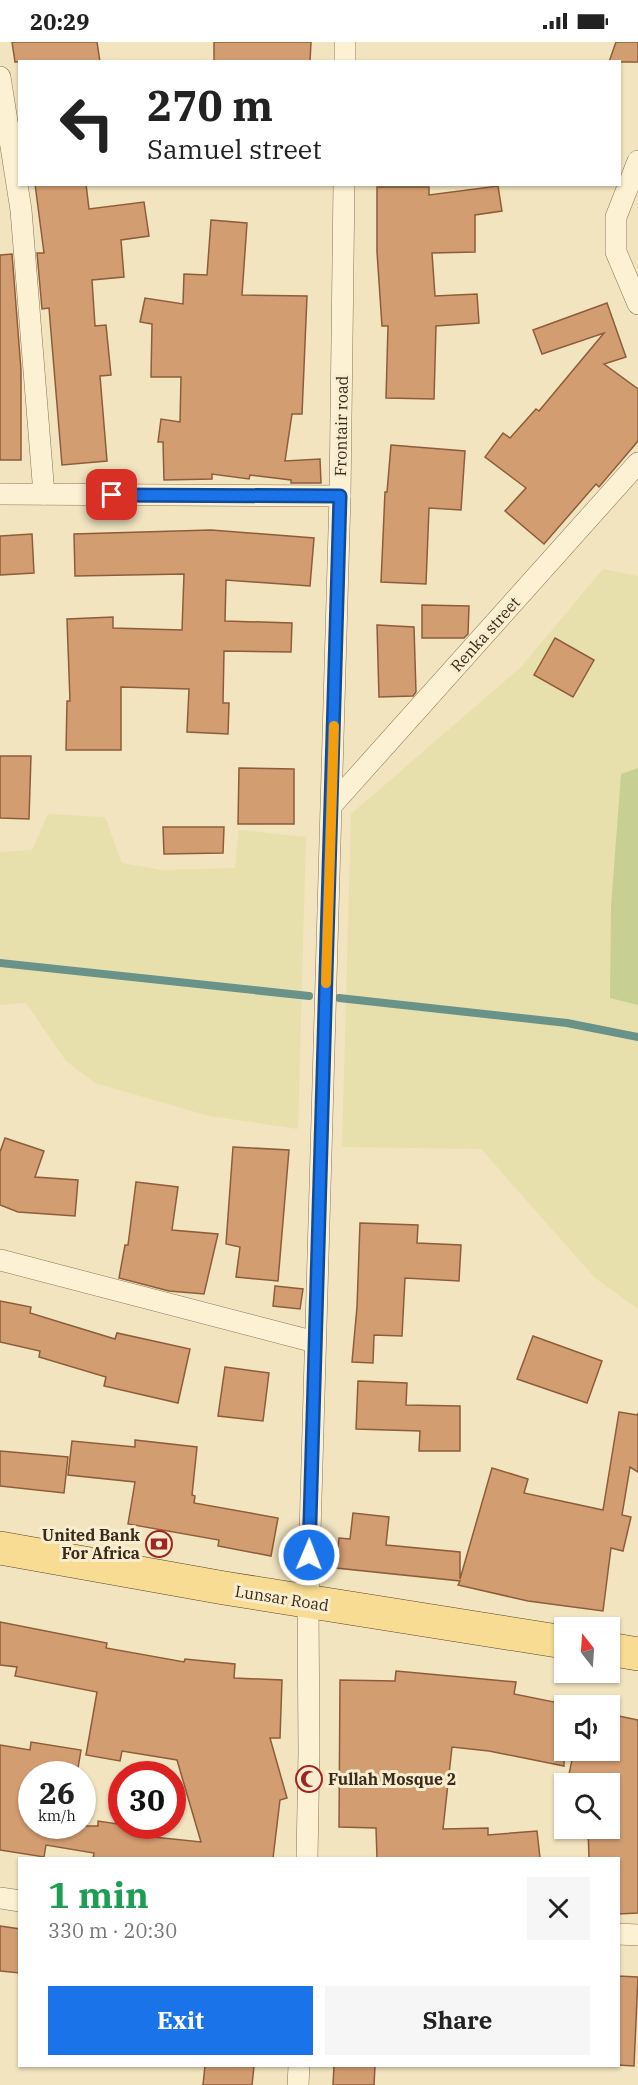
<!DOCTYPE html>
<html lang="en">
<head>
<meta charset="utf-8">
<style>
	body { margin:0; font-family:"IBM Plex Serif",serif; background:#f6f6f6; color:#222; height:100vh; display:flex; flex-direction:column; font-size:22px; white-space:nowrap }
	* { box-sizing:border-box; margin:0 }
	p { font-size:20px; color:#767676 }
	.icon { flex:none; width:33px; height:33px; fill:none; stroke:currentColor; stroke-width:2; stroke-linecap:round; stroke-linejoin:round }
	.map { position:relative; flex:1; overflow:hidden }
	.sheet { position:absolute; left:18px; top:1815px; width:602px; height:210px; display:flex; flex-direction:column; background:#fff; border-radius:0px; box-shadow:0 2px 4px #0004 }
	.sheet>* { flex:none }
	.guide { position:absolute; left:18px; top:18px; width:603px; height:126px; border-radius:0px; box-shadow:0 2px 4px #0004; background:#fff; color:#222; overflow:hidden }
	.needle { width:39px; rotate:343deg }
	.tools { position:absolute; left:554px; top:1575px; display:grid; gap:12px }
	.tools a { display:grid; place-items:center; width:66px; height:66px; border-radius:0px; background:#fff; box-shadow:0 2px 4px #0004; font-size:30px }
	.speed { position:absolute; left:18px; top:1719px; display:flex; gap:12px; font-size:30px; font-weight:700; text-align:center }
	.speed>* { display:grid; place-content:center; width:78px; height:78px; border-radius:50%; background:#fff; box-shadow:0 2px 4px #0004; line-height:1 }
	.speed small { font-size:15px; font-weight:400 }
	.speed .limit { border:9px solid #d22; background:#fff; color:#111 }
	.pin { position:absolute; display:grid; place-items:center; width:51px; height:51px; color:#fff; margin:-26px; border-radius:12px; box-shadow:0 3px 9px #0006 }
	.me { position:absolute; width:66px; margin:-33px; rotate:1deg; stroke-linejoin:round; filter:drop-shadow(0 0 4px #0008) }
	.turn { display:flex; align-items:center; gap:21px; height:126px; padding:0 30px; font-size:27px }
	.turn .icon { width:78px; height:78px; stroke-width:2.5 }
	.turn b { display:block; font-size:42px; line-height:51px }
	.round { display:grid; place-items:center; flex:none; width:63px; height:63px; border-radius:0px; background:#f6f6f6 }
	.headline { display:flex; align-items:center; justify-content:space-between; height:102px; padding:0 30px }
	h1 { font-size:36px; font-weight:700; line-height:45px; color:#1e9e55 }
	.button { display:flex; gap:12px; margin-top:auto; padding:12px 30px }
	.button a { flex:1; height:69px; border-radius:0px; background:#1a73e8; color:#fff; font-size:24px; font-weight:700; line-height:69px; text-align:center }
	.button a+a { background:#f6f6f6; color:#222 }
	.status { display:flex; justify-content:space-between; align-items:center; height:42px; padding:0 30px; background:#fff; direction:ltr }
	.status svg { height:16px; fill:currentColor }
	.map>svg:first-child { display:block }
	.farmland { fill:#e8e0ac }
	.green { fill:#c7d092 }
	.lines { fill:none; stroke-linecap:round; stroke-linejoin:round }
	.stream { stroke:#699289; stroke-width:8 }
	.building { fill:#d39d72; stroke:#8d5d3a; stroke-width:1.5 }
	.minor-casing { stroke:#8c7456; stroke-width:22 }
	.primary-casing { stroke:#59422b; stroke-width:34 }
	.minor { stroke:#fcf1d3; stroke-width:21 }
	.primary { stroke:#f8dc93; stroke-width:33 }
	.route-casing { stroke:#114b97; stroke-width:15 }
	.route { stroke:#1a73e8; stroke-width:10 }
	.slow { stroke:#f59e0b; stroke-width:10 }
	.labels { text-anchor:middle; stroke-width:6; stroke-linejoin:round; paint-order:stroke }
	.street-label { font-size:16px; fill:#3a2b1c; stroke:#f8eecf }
	.poi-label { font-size:16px; font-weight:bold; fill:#3a2b1c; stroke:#f8eecf; text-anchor:end }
</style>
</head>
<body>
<div class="status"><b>20:29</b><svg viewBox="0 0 49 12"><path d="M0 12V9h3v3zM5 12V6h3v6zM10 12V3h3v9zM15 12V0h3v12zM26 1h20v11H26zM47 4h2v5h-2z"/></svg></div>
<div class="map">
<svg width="638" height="2043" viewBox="0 0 638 2043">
	<rect width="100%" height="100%" fill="#f1e4bf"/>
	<g class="farmland">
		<polygon points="603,527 638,534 638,726 621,732 610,955 638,963 638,1267 595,1236 481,1107 342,1105 351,772 521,625"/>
		<polygon points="48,772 105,775 122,821 162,828 235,826 239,788 306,795 298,1087 209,1074 95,1041 66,1019 26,961 0,963 0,810 32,808"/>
	</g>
	<polygon class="green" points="638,726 638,963 610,956 611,864 621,732"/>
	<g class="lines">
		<g class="stream">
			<polyline points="0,921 309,954"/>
			<polyline points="339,956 567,981 638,995"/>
		</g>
	</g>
	<g class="building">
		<polygon points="12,0 97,0 100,20 15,20"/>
		<polygon points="214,0 311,0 310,20 214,20"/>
		<polygon points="616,0 638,0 638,20 609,20"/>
		<polygon points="35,142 86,142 89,167 144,160 149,194 121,198 124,235 92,238 95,284 106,283 111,333 100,334 107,419 62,423 49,266 42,267 37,211 44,211"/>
		<polygon points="498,144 502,169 475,173 475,210 432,211 435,254 477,252 479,281 436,284 434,357 386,356 388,284 382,284 377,210 377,145 429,145 429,153"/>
		<polygon points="211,178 247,181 242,253 307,254 302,372 292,372 285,419 320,417 321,441 291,441 291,438 250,433 249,437 212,432 212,437 164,438 163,400 158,400 161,377 180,380 181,335 151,335 152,282 140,280 145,256 183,262 184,232 207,233"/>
		<polygon points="12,212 21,328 21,418 0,418 0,213"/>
		<polygon points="607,261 626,315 604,322 638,347 638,399 599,445 596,442 544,502 505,469 526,446 485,415 503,391 510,396 536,367 539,369 604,291 542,312 533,288"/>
		<polygon points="391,403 465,409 461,468 429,466 426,542 381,540 385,450 387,450"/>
		<polygon points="211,488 314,496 310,544 226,538 225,579 292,581 291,610 224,609 223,661 229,661 228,692 187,690 189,647 121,645 121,708 66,708 67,659 70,659 67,577 113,575 113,586 182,588 184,532 75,534 74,492"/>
		<polygon points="32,492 34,531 0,533 0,494"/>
		<polygon points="422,563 469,564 468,592 464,596 422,596"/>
		<polygon points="377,583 414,585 416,650 413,654 379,655"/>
		<polygon points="555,596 594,618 573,655 534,633"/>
		<polygon points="0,714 31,714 29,777 0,776"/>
		<polygon points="239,726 294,727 294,782 238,782"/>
		<polygon points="163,785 224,785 223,811 164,812"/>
		<polygon points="5,1096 44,1109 35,1135 78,1138 75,1174 18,1170 0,1163 0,1110"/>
		<polygon points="233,1105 289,1108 278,1239 236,1235 240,1205 226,1202"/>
		<polygon points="136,1140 178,1145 172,1188 218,1192 204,1252 169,1249 119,1236 125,1203 128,1203"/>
		<polygon points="360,1181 418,1183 417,1201 461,1203 459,1239 405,1236 402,1294 374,1293 373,1321 352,1320 357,1265"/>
		<polygon points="275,1244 303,1247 300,1267 273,1264"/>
		<polygon points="0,1259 31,1265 30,1271 115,1297 117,1291 190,1307 178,1361 104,1344 106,1335 39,1315 40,1309 0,1300"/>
		<polygon points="533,1294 602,1319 587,1361 517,1337"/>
		<polygon points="225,1325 269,1331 263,1379 218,1374"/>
		<polygon points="358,1339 407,1341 406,1363 460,1364 460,1409 419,1409 420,1389 356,1387"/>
		<polygon points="619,1370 637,1373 638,1371 638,1430 630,1425 622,1473 631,1475 623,1509 611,1506 603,1569 528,1559 458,1543 460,1539 336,1526 339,1496 350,1497 353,1471 389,1475 386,1503 460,1510 460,1537 492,1426 528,1437 524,1451 603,1468"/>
		<polygon points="135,1398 197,1405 192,1453 195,1454 194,1461 278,1476 271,1514 218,1504 219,1498 128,1482 135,1440 68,1433 72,1399 135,1405"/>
		<polygon points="0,1409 68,1415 64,1451 0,1444"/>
		<polygon points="0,1580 107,1601 106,1606 184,1620 185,1617 235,1622 234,1636 282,1638 280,1696 270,1696 287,1756 280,1758 273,1816 93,1816 94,1811 46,1803 44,1815 0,1808 0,1703 30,1708 31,1700 81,1708 77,1732 32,1732 32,1784 98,1784 98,1779 145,1786 144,1794 201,1800 177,1718 122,1709 120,1719 86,1713 97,1650 15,1634 17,1625 0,1623"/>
		<polygon points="396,1629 516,1640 514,1652 564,1662 564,1724 489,1709 452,1705 443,1787 488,1786 488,1793 537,1789 540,1816 377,1816 376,1786 339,1785 340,1638 395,1639"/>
		<polygon points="609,1672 638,1678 638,1871 618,1872 618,1816 589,1816 588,1787 609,1787 609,1742 567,1742 574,1708 609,1708"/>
		<polygon points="0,1884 20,1887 20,1931 0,1929"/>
		<polygon points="618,1934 638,1935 634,2024 618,2023"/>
		<polygon points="205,2024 254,2024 252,2043 203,2043"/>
		<polygon points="334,2024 375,2024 374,2043 333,2043"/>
	</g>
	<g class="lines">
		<defs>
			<g id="minor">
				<polyline points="345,20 345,0"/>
				<polyline points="0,35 21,168 44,452"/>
				<polyline points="638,119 616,175 616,210 638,262"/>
				<polyline points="0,452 340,454"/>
				<polyline points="332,763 638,421"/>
				<polyline points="0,1218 315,1300"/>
				<polyline points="307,1816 309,1711 308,1560 340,454 344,142"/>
				<polyline points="0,1856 20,1859"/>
				<polyline points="618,1892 638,1893"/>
				<polyline points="298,2043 299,2024"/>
			</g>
			<g id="primary">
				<polyline points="0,1506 224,1546 564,1600"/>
				<polyline points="609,1607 638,1612"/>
			</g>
		</defs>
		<use href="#minor" class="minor-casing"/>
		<use href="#primary" class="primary-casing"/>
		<use href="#minor" class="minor"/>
		<use href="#primary" class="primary"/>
	</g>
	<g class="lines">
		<defs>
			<polyline id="route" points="112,453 340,454 309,1513"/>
		</defs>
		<use href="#route" class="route-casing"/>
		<use href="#route" class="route"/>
		<polyline class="slow" points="326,941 334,684"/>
	</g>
	<defs>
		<symbol id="bank-ring" viewBox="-11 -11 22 22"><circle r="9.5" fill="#f8eecf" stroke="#a02421" stroke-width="1.5"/><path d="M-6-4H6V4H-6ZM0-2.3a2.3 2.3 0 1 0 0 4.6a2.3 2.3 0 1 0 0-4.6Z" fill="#a02421"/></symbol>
		<symbol id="mosque-ring" viewBox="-11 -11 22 22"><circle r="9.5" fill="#f8eecf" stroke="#a02421" stroke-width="1.5"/><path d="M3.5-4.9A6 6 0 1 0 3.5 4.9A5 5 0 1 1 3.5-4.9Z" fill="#a02421"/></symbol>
	</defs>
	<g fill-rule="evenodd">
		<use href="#bank-ring" x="144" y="1487" width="30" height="30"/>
		<use href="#mosque-ring" x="294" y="1722" width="30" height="30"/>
	</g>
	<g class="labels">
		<g class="street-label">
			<text transform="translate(341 384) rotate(-89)" y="6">Frontair road</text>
			<text transform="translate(485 592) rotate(-48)" y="6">Renka street</text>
			<text transform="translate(282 1556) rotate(9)" y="6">Lunsar Road</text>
		</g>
		<g class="poi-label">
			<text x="140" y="1499">United Bank<tspan x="140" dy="18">For Africa</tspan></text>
			<text x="328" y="1743" text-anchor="start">Fullah Mosque 2</text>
		</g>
	</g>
</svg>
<div class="tools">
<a><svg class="needle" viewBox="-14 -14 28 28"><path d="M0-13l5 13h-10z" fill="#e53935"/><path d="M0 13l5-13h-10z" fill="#767676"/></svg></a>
<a><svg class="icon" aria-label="sound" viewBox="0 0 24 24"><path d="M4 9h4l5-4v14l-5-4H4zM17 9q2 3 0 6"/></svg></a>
<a><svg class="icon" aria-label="search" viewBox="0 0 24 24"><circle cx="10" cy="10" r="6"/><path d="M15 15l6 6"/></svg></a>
</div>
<div class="speed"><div>26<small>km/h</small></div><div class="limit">30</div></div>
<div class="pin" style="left:112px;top:453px;background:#d93025"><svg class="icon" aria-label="arrive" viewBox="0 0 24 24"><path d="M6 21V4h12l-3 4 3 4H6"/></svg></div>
<svg class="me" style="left:309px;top:1513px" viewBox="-20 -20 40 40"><circle r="17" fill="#1a73e8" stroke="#fff" stroke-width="3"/><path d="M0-11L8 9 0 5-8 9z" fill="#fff"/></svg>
<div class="guide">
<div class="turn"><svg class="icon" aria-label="left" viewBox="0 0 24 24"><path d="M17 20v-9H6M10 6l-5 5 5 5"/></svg><div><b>270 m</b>Samuel street</div></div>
</div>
<section class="sheet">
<div class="headline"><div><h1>1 min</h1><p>330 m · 20:30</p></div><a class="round"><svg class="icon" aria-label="close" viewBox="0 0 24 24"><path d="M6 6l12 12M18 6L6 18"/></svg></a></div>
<div class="button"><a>Exit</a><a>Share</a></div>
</section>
</div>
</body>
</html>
